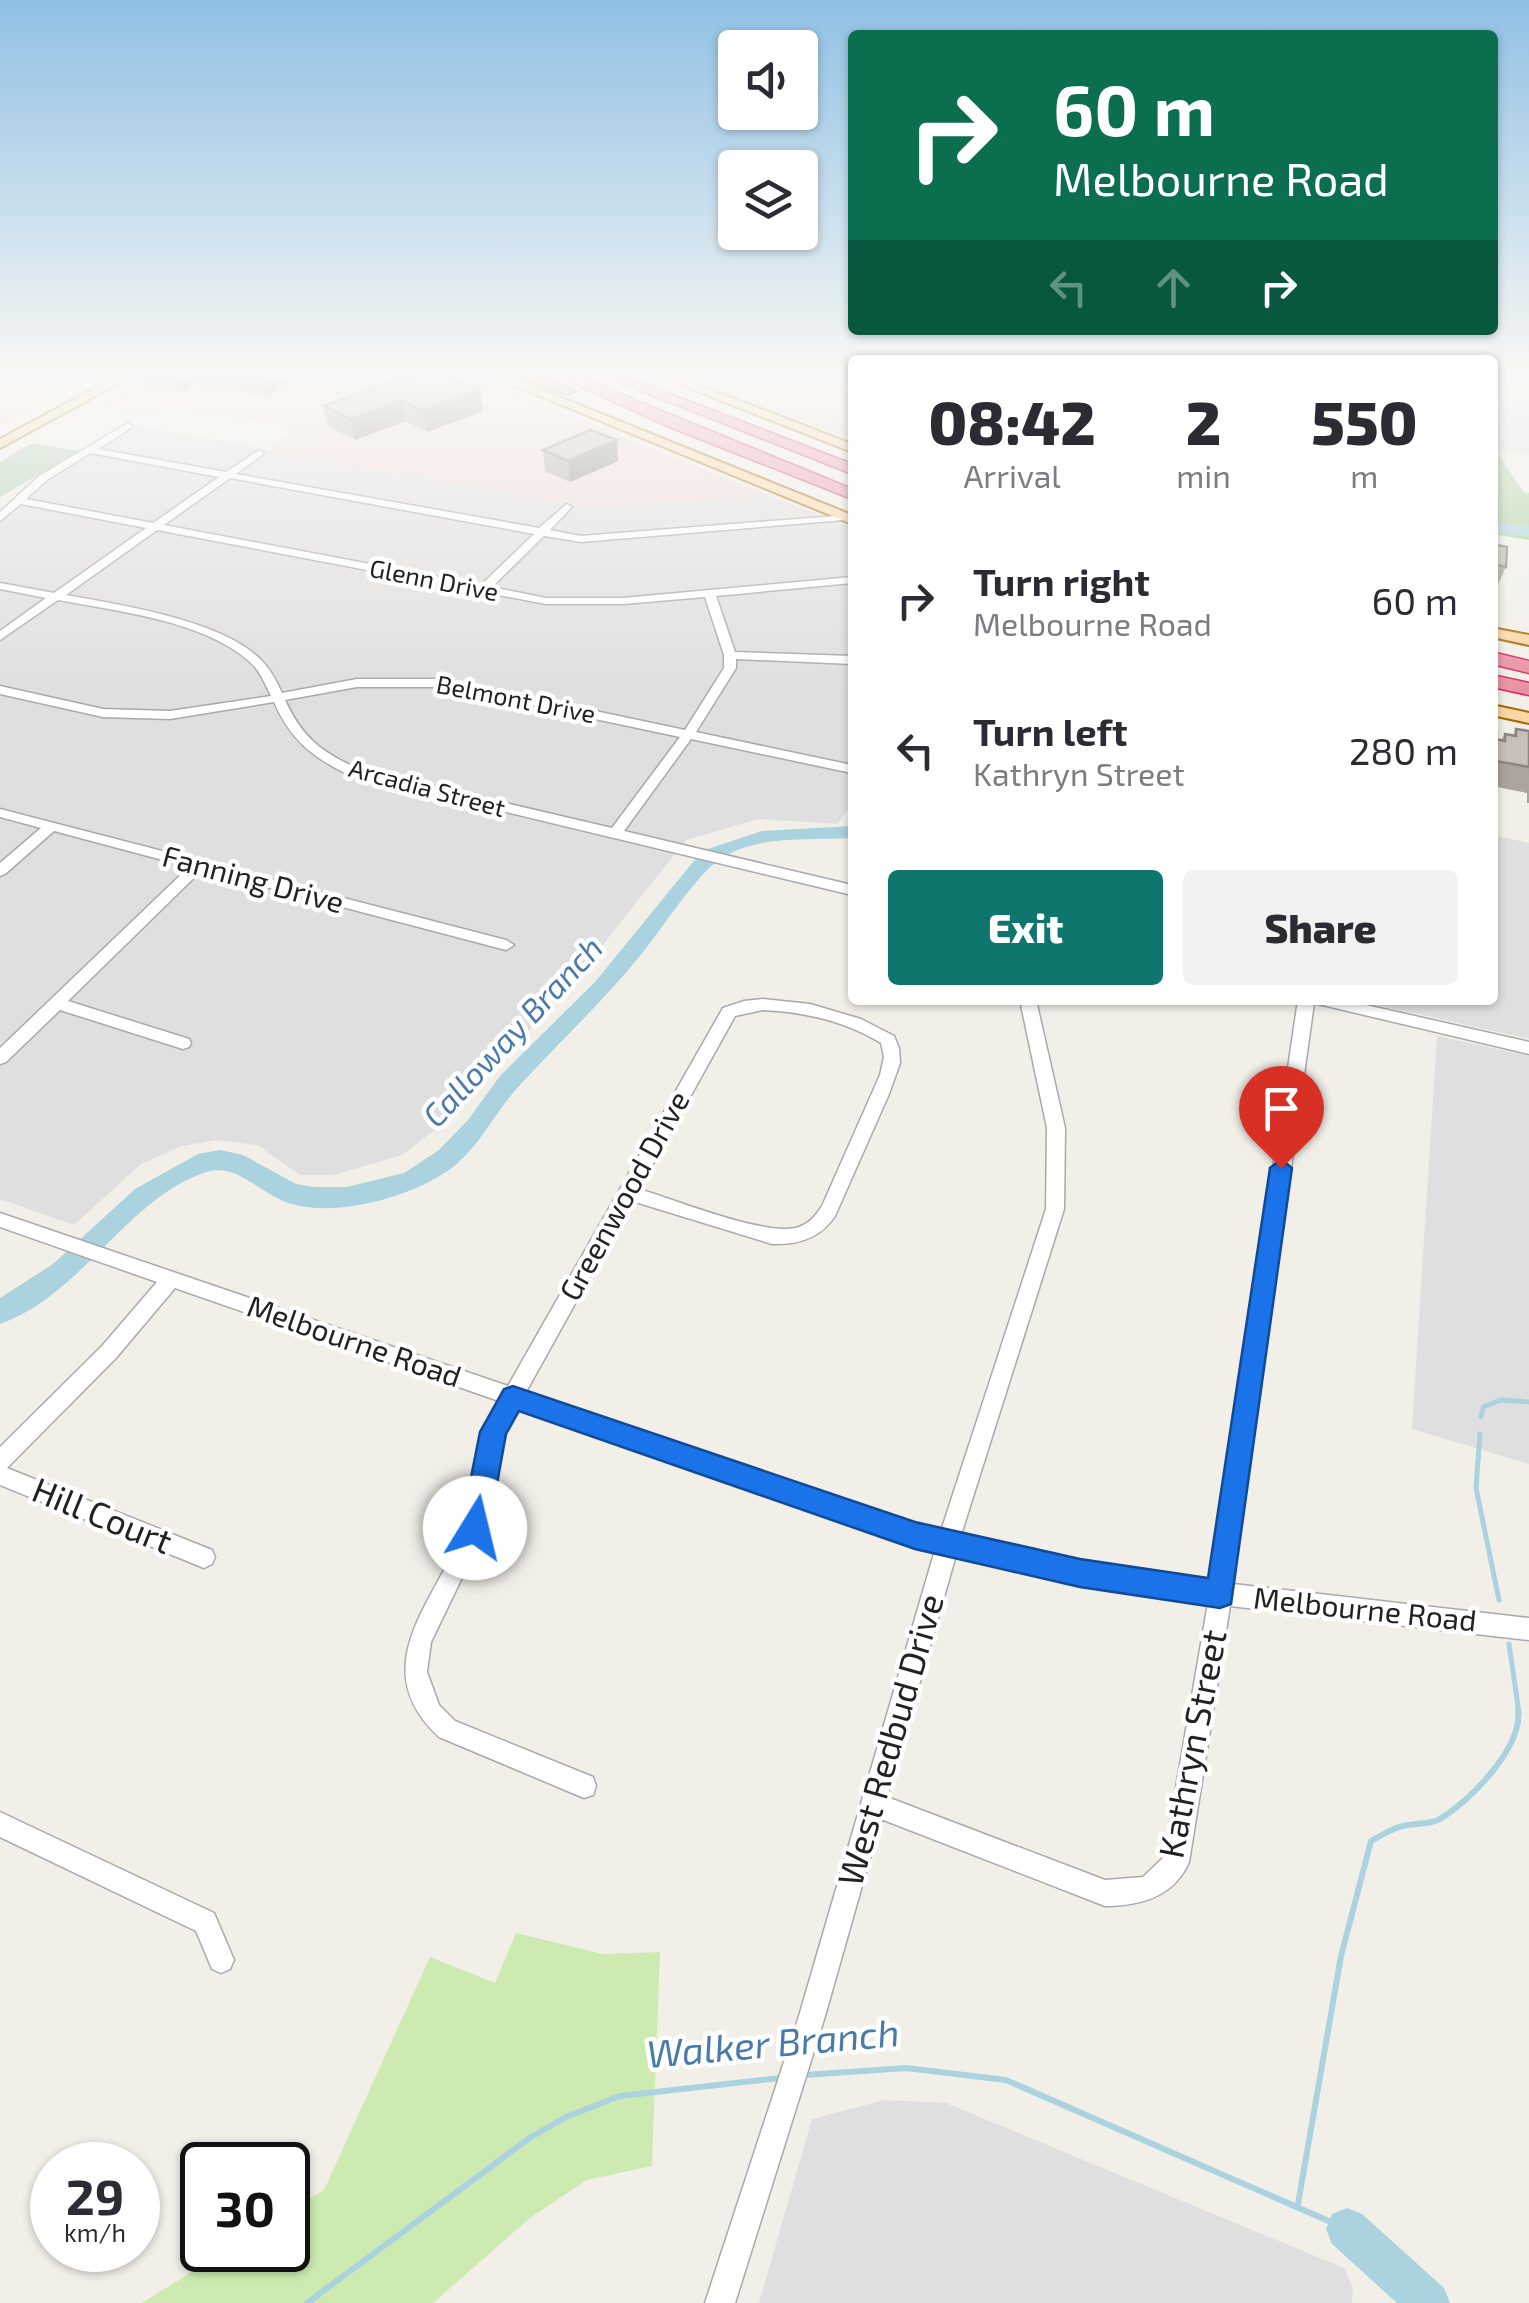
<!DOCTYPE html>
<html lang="en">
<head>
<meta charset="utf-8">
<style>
	body { margin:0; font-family:"Exo 2",sans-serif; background:#f2f2f3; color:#2b2b33; height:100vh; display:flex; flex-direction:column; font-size:38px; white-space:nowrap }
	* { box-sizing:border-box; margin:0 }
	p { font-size:32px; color:#7c7c81 }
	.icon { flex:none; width:55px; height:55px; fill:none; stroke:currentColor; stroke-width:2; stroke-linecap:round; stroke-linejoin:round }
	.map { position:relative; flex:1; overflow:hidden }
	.side { position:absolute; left:848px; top:355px; width:650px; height:650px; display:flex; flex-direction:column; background:#fff; border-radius:10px; box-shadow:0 2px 8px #0004 }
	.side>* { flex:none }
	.hud { position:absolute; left:848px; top:30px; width:650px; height:305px; border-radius:10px; box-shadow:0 2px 8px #0004; background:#0b6e4f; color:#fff; overflow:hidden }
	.buttons { position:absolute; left:718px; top:30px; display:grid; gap:20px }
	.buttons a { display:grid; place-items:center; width:100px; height:100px; border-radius:10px; background:#fff; box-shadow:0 2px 8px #0004; font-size:50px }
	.speed { position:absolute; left:30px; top:2142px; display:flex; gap:20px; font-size:50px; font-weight:700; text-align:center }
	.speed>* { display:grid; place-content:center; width:130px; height:130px; border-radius:50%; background:#fff; box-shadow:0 2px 8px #0004; line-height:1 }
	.speed small { font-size:25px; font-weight:400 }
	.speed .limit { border:5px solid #111; border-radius:15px; background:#fff; color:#111 }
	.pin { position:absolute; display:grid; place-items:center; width:85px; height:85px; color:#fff; margin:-102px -42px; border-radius:50% 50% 50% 0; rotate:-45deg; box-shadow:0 0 10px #0007 }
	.pin .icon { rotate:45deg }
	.me { position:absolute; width:110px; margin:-55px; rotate:9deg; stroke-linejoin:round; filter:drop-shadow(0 0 8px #0008) }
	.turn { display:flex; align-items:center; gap:35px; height:210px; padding:0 40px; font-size:45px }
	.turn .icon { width:130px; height:130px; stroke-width:2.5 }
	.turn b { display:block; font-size:70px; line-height:85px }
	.lanes { display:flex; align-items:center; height:95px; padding:0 40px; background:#0003; justify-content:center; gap:50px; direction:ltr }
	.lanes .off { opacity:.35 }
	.eta { display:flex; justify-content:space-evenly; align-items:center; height:170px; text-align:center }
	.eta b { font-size:60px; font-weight:800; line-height:70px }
	.button { display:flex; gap:20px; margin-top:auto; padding:20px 40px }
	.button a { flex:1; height:115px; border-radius:10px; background:#0f766e; color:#fff; font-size:40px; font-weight:800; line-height:115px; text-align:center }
	.button a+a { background:#f2f2f3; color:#2b2b33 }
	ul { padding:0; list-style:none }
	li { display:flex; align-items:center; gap:30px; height:150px; padding:0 40px }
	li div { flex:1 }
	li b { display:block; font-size:38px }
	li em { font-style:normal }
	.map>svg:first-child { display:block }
	.residential { fill:#e0dfdf }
	.commercial { fill:#f2dad9 }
	.grass { fill:#cdebb0 }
	.forest { fill:#add19e }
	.cemetery { fill:#aacbaf }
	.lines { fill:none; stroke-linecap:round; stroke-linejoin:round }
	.stream-far1 { stroke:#aad3df; stroke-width:5 }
	.stream { stroke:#aad3df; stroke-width:6 }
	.river { fill:#aad3df; fill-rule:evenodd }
	.minor-casing { stroke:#a9a9a9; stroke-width:3 }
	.major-casing { stroke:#a06b00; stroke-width:4 }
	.highway-casing { stroke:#dc2a67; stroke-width:3 }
	.minor { fill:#fff; fill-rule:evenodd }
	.major { fill:#fcd6a4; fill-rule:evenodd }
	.highway { fill:#e892a2; fill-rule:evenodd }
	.wall { fill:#aba49e }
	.shaded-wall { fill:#8b8681 }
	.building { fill:#c7bfb8; stroke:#8b8681; stroke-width:2.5 }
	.route { fill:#1a73e8; stroke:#114b97; stroke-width:2.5 }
	.labels { text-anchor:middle; stroke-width:9; stroke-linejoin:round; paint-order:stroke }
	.far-street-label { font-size:25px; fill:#222; stroke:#fff }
	.street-label { font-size:30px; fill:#222; stroke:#fff }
	.water-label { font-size:32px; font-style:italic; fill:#4a7aab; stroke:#fff }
	.near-street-label { font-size:35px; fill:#222; stroke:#fff }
	.near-water-label { font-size:38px; font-style:italic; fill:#4a7aab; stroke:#fff }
</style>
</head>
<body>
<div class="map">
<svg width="1529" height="2303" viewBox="0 0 1529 2303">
	<rect width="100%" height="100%" fill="#f2efe9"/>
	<g class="residential">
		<polygon points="1492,371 1529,371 1529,454 1497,452 1493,445"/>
		<polygon points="137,426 594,507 765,494 852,527 852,803 838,824 758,819 686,840 582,971 452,1117 402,1155 334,1175 300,1175 257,1145 217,1140 182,1146 141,1164 74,1225 0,1199 0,522 18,511 47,479"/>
		<polygon points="1493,835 1529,843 1529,1039 1355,1000 1492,1000"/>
		<polygon points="1437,1036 1529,1056 1529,1464 1412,1429"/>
		<polygon points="884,2100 946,2103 1344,2268 1353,2288 1352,2303 759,2303 812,2119"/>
	</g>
	<g class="commercial">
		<polygon points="0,371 103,371 0,424 0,389 6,386 0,384"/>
		<polygon points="162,371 459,371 765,494 594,507 268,450 295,428 168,405 152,415 103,406"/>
		<polygon points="721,371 852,371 852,440 706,385"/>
	</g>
	<polygon class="grass" points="516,1933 603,1954 660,1952 652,2166 587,2180 530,2218 433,2303 142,2303 227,2250 288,2250 288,2212 324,2190 430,1957 495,1983"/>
	<polygon class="forest" points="1492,445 1524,493 1529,493 1529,540 1493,534"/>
	<polygon class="cemetery" points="32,443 79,451 0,497 0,462"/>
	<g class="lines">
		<g class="stream-far1">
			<polyline points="1481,1417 1483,1407 1501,1400 1529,1402"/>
			<polyline points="1480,1434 1476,1488 1499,1600"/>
			<polyline points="1509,1644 1519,1713"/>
		</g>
		<g class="stream">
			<polyline points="805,2075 906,2068 1006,2080 1347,2229"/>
			<path d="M1298 2204 1341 1956 1371 1841C1380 1836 1390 1830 1399 1827 1411 1823 1427 1825 1438 1820 1469 1803 1523 1747 1518 1710"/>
			<polyline points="307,2303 531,2137 566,2117 620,2096 780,2078"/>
		</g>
		<g class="river">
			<polygon points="1492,523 1529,526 1529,536 1492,533"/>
			<path d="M852 826V838C809 841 758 834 720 859 698 873 661 930 643 952 605 1000 561 1040 520 1085 497 1109 484 1139 459 1162 421 1196 329 1222 281 1200 256 1189 235 1163 206 1172 127 1198 82 1295 0 1324V1298L53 1264 135 1189 198 1154 220 1150 243 1155 296 1184 315 1187H347L404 1173 439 1150 468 1120 500 1076 595 982 702 851 762 831Z"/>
			<polygon points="1347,2208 1362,2214 1444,2288 1450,2303 1397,2303 1332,2244 1326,2229 1332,2214"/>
		</g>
		<defs>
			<g id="minor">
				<polygon points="707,371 716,371 698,390 692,390 692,386"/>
				<path d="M128 423 133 426 131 428 98 449 226 472 259 450 264 453 262 455 236 474 539 528 567 504 572 507 550 530 581 536 848 515 849 517 844 520 581 542 544 536 492 587 546 598H623L852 577V583L716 596 735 652 852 656V664L736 659V668L696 732 852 765V773L691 739 624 831 852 885V895L347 774C312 757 290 739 274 702L170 719 103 717 0 694V686L103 709 170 711 271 696C265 684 260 671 250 662 205 621 117 611 58 600L0 640V631L46 598 0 589V583L54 593 146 528 21 504 0 521V512L39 476ZM90 453 219 477 153 523 26 499 47 480ZM230 478 534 534 481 585 164 525ZM157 530 546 604H623L705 597 724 655V668L685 730 444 679H357L282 693C277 682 271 670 262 661 224 620 120 605 66 595ZM357 687H444L680 737 612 828 356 768C320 751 302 737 285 700Z"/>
				<polygon points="0,809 506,940 514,945 506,950 202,870 68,1001 189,1039 191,1043 189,1047 183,1049 60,1010 6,1062 0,1064 0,1048 189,867 54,831 5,874 0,876 0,863 41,828 0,817"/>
				<path d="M763 999 810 1004 861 1019 894 1036 899 1048 900 1063 889 1094 835 1216C820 1239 797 1245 772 1244L632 1201 526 1392 915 1525 941 1531 1046 1209 1047 1128 1020 1000H1036L1065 1128 1064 1209 961 1535 1080 1562 1212 1582 1298 1000H1344L1529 1042V1054L1314 1003 1233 1584 1529 1618V1640L1230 1606 1189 1862C1174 1897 1140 1906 1105 1906L881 1819 825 2016 735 2303H705L799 2016 935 1550 517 1407 503 1433 486 1528 431 1642 427 1672 439 1705 455 1721 593 1777 596 1786 593 1795 584 1798 439 1737C362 1665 438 1600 464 1527 475 1496 472 1459 484 1428 488 1419 494 1410 499 1401L175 1288 116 1358 7 1468 212 1550 215 1557 212 1564 204 1568 0 1485V1447L102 1346 157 1282 0 1227V1213L508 1386 723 1008 744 1001ZM763 1010C805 1012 845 1021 881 1043L884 1057 880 1075 822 1206C816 1215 810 1223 799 1227 768 1238 673 1199 639 1189L735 1016ZM956 1555 1080 1584 1208 1603 1164 1857 1143 1877 1105 1880 887 1797Z"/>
				<polygon points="0,1812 214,1913 234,1960 230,1969 221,1973 212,1969 196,1931 0,1837"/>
			</g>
			<g id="major">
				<polygon points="127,371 141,371 0,448 0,439"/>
				<polygon points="479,371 495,371 852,515 852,524"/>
				<polygon points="646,371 662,371 852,444 852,452"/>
				<polygon points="1492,628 1529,635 1529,645 1492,637"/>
				<polygon points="1492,705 1529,713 1529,723 1492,715"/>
			</g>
			<g id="highway">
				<polygon points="504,371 524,371 577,391 565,394"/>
				<polygon points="546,371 564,371 852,489 852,499 667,426"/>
				<polygon points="591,371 610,371 852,464 852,474"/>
				<polygon points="1492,652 1529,661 1529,673 1492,664"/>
				<polygon points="1492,675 1529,683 1529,695 1492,687"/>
			</g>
		</defs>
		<use href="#minor" class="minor-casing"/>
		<use href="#major" class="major-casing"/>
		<use href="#highway" class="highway-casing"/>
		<use href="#minor" class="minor"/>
		<use href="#major" class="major"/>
		<use href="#highway" class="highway"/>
	</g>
	<g class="wall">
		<polygon points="140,371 289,371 291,380 266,396 195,384 182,392 145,385"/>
		<polygon points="406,382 480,390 483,411 427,432 405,421 355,440 328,426 323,406"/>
		<polygon points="543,450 618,461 570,482 545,471"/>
		<polygon points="1492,544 1506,567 1496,589 1492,588"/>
		<polygon points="1516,729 1529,731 1529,803 1527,803 1527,793 1492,786 1492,747 1496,739 1501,740 1505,734 1513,735"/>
	</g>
	<g class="shaded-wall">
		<polygon points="184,371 191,371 195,384 182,392 177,375"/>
		<polygon points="268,371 289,371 291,380 266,396 262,379"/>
		<polygon points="480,390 483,411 427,432 423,411"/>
		<polygon points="401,401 405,421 355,440 351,419"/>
		<polygon points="617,440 618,461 570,482 568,461"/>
	</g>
	<g class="building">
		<polygon points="154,371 184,371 177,375"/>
		<polygon points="213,371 274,371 262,379"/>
		<polygon points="436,371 480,390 423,411 401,401 351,419 323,406 400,379 406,382"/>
		<polygon points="590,430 617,440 568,461 543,450"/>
		<polygon points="1492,544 1507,547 1506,567 1492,564"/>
		<polygon points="1516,729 1529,731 1529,767 1496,761 1496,739 1505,741 1505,734 1516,736"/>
	</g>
	<linearGradient id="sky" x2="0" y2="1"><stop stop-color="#8fc0e4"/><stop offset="0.54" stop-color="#f9f8f5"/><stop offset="1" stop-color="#f9f8f5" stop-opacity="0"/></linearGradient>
	<rect width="1529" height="693" fill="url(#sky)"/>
	<polygon class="route" points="1281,1159 1292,1168 1231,1604 1220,1608 1080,1587 915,1549 519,1411 506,1434 489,1528 485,1538 475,1542 465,1538 461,1528 480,1432 504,1389 513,1386 915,1522 1080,1559 1208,1578 1270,1168"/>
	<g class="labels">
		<g class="far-street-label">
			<text transform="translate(434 580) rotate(11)" y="9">Glenn Drive</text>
			<text transform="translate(516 699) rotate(11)" y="9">Belmont Drive</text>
			<text transform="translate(427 788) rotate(15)" y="9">Arcadia Street</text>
		</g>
		<g class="street-label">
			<text transform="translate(253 880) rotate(15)" y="10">Fanning Drive</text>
			<text transform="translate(625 1196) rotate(-61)" y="10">Greenwood Drive</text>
			<text transform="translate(354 1342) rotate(19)" y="10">Melbourne Road</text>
			<text transform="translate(1365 1610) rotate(6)" y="10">Melbourne Road</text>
		</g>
		<g class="water-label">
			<text transform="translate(513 1032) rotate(-47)" y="11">Calloway Branch</text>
		</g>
		<g class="near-street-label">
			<text transform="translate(102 1516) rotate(22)" y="12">Hill Court</text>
			<text transform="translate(891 1740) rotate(-74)" y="12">West Redbud Drive</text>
			<text transform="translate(1193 1744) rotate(-79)" y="12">Kathryn Street</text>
		</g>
		<g class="near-water-label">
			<text transform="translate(773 2044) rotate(-5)" y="13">Walker Branch</text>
		</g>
	</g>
</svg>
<div class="buttons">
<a><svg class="icon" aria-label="sound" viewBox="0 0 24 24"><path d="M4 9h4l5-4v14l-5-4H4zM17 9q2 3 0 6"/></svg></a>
<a><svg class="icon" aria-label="layers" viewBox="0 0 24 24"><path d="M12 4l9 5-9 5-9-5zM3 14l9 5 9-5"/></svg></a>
</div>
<div class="speed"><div>29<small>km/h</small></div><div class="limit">30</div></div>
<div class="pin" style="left:1281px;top:1168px;background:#d93025"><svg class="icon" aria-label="arrive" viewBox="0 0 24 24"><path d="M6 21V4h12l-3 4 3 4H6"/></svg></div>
<svg class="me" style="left:475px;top:1528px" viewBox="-20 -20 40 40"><circle r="19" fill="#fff"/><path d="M0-13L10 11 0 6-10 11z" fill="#1a73e8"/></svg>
<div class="hud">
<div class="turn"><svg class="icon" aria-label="right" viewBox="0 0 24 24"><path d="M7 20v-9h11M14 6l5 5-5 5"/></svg><div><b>60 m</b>Melbourne Road</div></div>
<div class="lanes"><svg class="icon off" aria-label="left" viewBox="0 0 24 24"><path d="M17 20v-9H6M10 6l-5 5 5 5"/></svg><svg class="icon off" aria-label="ahead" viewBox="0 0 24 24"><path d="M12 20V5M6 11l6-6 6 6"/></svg><svg class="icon" aria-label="right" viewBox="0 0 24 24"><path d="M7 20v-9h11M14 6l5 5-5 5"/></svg></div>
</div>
<section class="side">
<div class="eta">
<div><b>08:42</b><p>Arrival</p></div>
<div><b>2</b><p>min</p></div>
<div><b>550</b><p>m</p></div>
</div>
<ul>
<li><svg class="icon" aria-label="right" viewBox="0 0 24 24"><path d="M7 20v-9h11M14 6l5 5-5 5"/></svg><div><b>Turn right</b><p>Melbourne Road</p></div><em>60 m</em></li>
<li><svg class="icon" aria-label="left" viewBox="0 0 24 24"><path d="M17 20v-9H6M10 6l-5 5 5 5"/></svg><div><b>Turn left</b><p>Kathryn Street</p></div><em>280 m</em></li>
</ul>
<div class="button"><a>Exit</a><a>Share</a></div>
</section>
</div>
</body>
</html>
